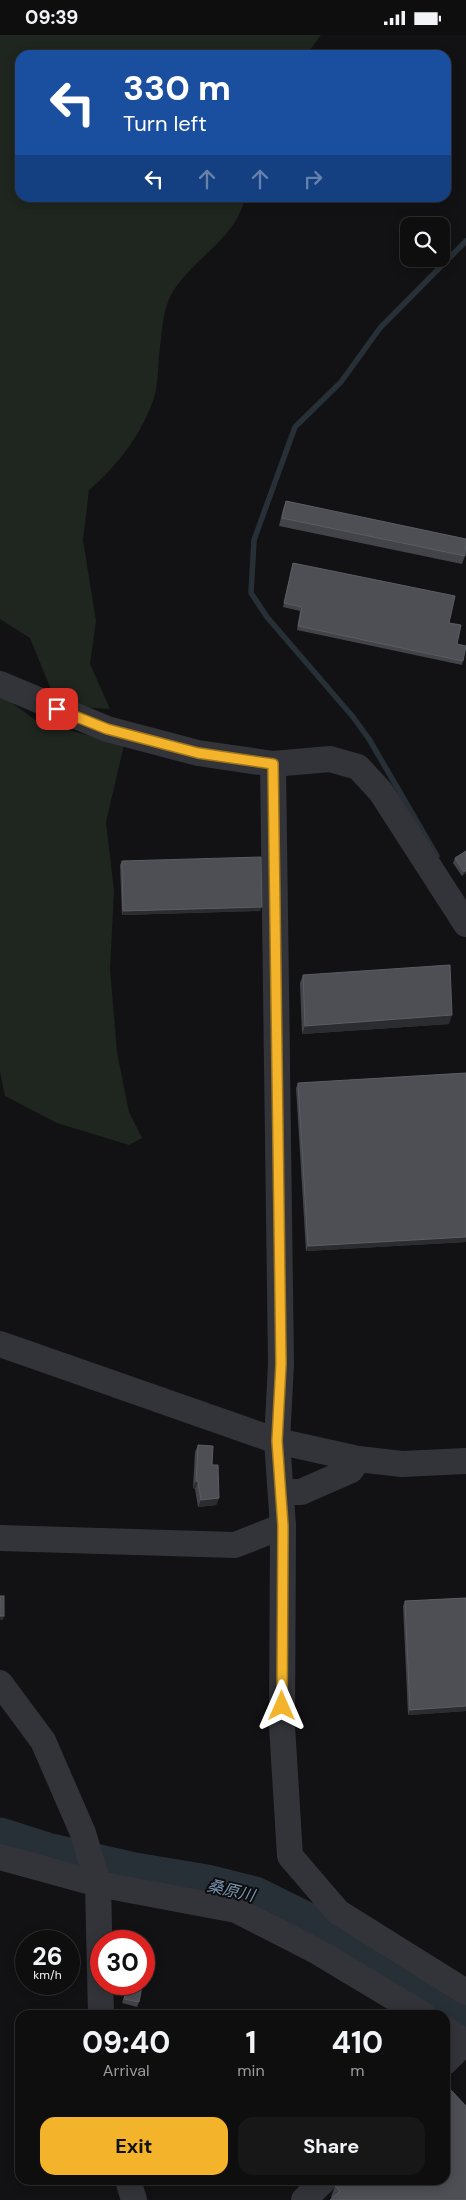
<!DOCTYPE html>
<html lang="en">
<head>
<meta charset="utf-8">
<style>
	body { margin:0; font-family:"DM Sans","Noto Sans JP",sans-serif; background:#171718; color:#f1f3f6; height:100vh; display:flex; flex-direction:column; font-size:19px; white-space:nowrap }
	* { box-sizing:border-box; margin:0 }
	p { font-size:16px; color:#9b9c9e }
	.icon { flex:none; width:28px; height:28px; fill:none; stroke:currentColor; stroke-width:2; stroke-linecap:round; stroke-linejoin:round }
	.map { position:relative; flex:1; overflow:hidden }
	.drawer { position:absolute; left:15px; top:1975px; width:435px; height:175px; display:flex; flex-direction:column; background:#0e0e0f; border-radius:15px; box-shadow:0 2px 12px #0003,0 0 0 1px #2e2e2f }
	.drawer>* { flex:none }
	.banner { position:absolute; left:15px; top:15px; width:436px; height:152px; border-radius:15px; box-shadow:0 2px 12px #0003,0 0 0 1px #2e2e2f; background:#1a4fa0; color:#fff; overflow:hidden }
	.tools { position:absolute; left:400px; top:182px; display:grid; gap:10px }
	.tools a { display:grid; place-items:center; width:50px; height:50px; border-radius:10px; background:#0e0e0f; box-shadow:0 2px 12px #0003,0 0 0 1px #2e2e2f; font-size:25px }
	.speed { position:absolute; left:15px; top:1895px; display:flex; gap:10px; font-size:25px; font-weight:700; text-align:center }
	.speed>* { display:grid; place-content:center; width:65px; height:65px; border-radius:50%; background:#0e0e0f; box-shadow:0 2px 12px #0003,0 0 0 1px #2e2e2f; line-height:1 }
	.speed small { font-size:12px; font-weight:400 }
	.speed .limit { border:8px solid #d22; background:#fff; color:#111 }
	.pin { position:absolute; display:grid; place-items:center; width:42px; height:42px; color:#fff; margin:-21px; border-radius:10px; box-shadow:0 2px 8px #0006 }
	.me { position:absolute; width:55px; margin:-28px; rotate:0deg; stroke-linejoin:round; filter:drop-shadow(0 0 4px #0008) }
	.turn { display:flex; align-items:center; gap:18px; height:105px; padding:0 25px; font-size:22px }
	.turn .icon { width:65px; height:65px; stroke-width:2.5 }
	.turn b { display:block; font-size:35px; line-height:42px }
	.lanes { display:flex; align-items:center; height:48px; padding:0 25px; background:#0003; justify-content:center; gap:25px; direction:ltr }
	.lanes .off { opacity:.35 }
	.eta { display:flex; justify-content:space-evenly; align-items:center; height:85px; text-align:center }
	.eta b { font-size:30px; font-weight:700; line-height:35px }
	.action { display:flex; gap:10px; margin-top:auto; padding:10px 25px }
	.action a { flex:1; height:58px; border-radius:15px; background:#f3b42b; color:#111; font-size:20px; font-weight:700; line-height:58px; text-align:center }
	.action a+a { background:#171718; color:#f1f3f6 }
	.status { display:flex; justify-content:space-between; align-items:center; height:35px; padding:0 25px; background:#0e0e0f; direction:ltr }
	.status svg { height:14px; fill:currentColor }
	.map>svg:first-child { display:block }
	.green { fill:#1e261f }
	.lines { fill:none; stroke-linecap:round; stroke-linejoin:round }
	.stream { stroke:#283037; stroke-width:5.5 }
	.river { stroke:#283037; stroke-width:35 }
	.minor { stroke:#333439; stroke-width:26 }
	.wall { fill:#434449 }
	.shaded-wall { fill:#2b2c2f }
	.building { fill:#4e4f55; stroke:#5b5d64 }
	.route-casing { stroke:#9e751c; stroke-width:12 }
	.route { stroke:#f3b42b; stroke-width:9 }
	.labels { text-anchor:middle; stroke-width:4; stroke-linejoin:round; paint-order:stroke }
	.water-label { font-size:16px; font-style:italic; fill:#7995b0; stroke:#0d0d0f }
</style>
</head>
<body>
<div class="status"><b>09:39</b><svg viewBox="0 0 49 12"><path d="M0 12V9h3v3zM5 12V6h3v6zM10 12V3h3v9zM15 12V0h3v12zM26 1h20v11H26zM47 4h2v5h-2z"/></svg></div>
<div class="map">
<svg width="466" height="2165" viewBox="0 0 466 2165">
	<rect width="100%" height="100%" fill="#121214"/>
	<g class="green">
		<path d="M0 0H321L306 20H20V162L245 163C236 204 193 223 172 258 162 276 162 300 159 321 158 333 158 347 155 359 145 395 117 432 89 455L83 505 96 586 90 629 110 674 66 671 54 662 30 603 0 584Z"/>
		<polygon points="0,659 38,687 124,710 106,787 114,856 110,934 117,1017 129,1077 142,1103 129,1110 57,1088 5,1061 0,1037"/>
	</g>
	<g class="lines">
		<polyline class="stream" points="437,821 369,704 353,682 267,582 251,558 254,505 295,392 341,347 380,293 466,206"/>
		<polyline class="river" points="0,1800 47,1815 135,1835 207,1847 255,1859 338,1900 466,1979"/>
		<g class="minor">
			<polyline points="0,649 107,694 198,718 273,729 330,724 358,732 381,757 466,889"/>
			<polyline points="273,729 281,1329 277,1406 283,1491 282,1691 290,1821 338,1877 466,1957"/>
			<polyline points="0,1309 277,1406 358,1424 402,1429 466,1426"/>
			<polyline points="281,1457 301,1457 351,1435 358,1424"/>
			<polyline points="0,1503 235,1510 283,1491"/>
			<polyline points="0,1648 43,1706 83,1798 98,1849 101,1980"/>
			<polyline points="0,1822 98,1849 236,1875 318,1917 423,1980"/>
			<polyline points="445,1994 466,2007"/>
			<polyline points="445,2027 465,2007"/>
			<polyline points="128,2145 134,2165"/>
			<polyline points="304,2165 324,2145"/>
		</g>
	</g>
	<g class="wall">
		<polygon points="286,466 465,521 462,529 279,491 283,474"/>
		<polygon points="293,528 449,588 457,609 463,626 462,630 297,595 300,576 283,572"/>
		<polygon points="466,816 466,838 462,841 453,828 455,823"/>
		<polygon points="122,826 260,876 122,880 120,830"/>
		<polygon points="303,940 449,989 302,999 300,948"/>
		<polygon points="466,1038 466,1207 306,1216 296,1053 298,1048"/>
		<polygon points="198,1410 212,1430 219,1463 216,1470 198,1472 195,1454 193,1453 195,1417"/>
		<polygon points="466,1563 466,1676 408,1680 403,1571 405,1566"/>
		<polygon points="128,1949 139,1967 137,1972 122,1968"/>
		<polygon points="445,2145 332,2163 331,2162 335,2151"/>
	</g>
	<g class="shaded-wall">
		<polygon points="466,835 466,838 462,841 464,837"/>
		<polygon points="262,872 260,876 122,880 123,876"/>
		<polygon points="452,980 449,989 302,999 305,991"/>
		<polygon points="466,1202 466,1207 306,1216 308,1211"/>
		<polygon points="196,1446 198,1447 195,1454 193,1453"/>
		<polygon points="219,1463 216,1470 198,1472 201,1465"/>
		<polygon points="0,1581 4,1581 3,1585 0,1585"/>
		<polygon points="466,1671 466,1676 408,1680 410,1675"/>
	</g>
	<g class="building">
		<polygon points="286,466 466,504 465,521 282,483"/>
		<polygon points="293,528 455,561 449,588 461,590 457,609 466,611 463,626 298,591 302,572 284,568"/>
		<polygon points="466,816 466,835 464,837 455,823"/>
		<polygon points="261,822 262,872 123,876 122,826"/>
		<polygon points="450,930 452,980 305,991 303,940"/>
		<polygon points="466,1038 466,1202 308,1211 298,1048"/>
		<polygon points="198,1410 213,1411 212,1430 218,1430 219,1463 201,1465 198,1447 196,1446"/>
		<rect x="0" y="1561" width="4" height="20"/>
		<polygon points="466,1563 466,1671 410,1675 405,1566"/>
		<polygon points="128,1949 142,1951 139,1967 124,1964"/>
		<polygon points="448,2052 466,2071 466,2165 330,2165 340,2156 335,2151 342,2145 445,2145 445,2054"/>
	</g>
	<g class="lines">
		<defs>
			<polyline id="route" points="57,674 107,694 198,718 273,729 281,1329 277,1406 283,1491 282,1671"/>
		</defs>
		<use href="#route" class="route-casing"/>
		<use href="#route" class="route"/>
	</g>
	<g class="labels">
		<g class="water-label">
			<text transform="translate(231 1855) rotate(13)" y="6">桑原川</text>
		</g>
	</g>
</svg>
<div class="tools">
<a><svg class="icon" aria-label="search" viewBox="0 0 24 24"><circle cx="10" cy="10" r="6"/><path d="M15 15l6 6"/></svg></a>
</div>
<div class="speed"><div>26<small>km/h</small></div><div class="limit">30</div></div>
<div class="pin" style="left:57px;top:674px;background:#d93025"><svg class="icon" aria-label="arrive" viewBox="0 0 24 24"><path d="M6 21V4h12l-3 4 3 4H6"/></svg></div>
<svg class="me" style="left:282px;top:1671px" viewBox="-20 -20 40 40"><path d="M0-17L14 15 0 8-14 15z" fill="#f3b42b" stroke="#fff" stroke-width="4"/></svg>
<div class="banner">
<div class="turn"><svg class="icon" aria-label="left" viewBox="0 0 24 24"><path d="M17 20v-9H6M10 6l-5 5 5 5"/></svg><div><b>330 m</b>Turn left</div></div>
<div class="lanes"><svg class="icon" aria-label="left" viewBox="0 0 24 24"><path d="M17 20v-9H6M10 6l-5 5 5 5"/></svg><svg class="icon off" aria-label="ahead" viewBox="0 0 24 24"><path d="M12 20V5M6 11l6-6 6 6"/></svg><svg class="icon off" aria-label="ahead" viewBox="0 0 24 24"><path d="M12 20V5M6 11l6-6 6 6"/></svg><svg class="icon off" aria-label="right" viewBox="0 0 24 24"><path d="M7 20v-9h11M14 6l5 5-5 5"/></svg></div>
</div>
<section class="drawer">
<div class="eta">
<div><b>09:40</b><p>Arrival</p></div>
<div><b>1</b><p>min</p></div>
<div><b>410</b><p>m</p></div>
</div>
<div class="action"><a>Exit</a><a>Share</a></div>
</section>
</div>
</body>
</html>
